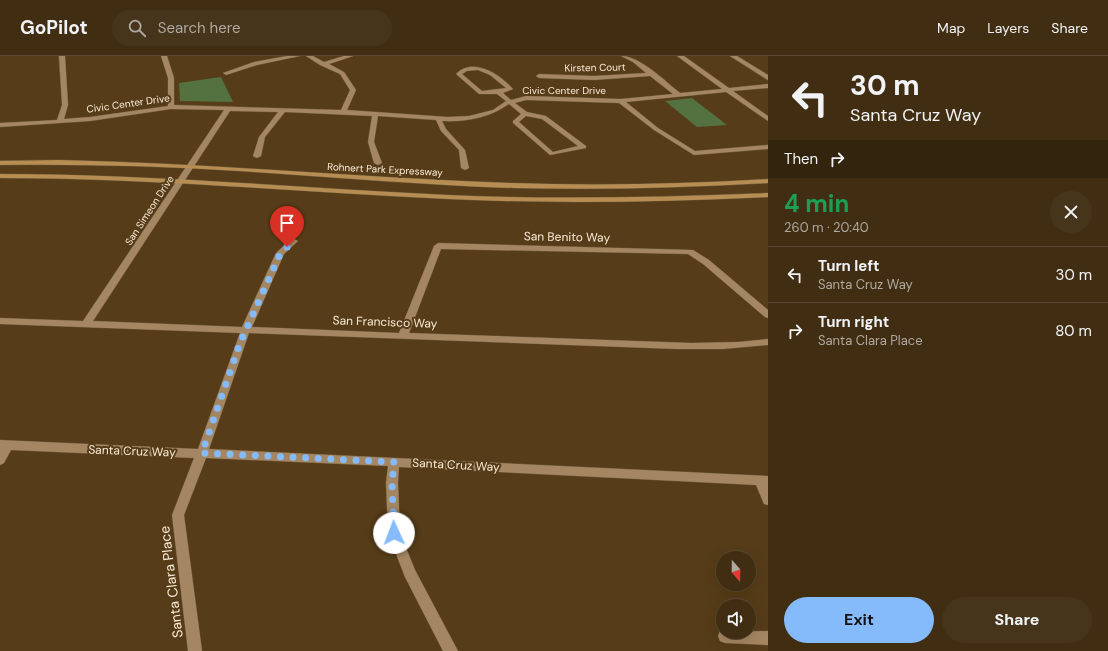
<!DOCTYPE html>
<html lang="en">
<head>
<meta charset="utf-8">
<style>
	body { margin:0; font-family:"DM Sans",sans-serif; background:#47351b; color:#f1f3f6; height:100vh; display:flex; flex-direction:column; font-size:15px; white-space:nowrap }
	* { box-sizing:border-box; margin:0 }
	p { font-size:13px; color:#aea89f }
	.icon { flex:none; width:22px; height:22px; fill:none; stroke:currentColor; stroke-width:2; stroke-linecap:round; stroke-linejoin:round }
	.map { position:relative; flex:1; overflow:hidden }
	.sheet { display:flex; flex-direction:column; background:#402d12; width:340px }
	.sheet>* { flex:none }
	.banner { background:#402d12; color:#f1f3f6; overflow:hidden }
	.needle { width:26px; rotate:160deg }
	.fabs { position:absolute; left:716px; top:495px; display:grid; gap:8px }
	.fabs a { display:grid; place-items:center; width:40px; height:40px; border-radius:50%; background:#402d12; box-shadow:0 4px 16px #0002,0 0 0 1px #594932; font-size:20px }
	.pin { position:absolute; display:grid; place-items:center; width:34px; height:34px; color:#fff; margin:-41px -17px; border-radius:50% 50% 50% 0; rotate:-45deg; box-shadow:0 0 4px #0007 }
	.pin .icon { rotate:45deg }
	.me { position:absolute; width:44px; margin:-22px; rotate:358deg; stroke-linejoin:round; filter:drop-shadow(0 0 3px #0008) }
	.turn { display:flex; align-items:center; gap:14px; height:84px; padding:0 16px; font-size:18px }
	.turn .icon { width:52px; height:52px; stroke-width:2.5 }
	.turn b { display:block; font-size:28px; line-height:34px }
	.then { display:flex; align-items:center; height:38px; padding:0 16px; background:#0003; gap:8px; font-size:15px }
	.round { display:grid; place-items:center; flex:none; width:42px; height:42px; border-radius:21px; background:#47351b }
	.head { display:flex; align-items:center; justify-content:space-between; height:68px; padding:0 16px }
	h1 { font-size:24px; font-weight:700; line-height:30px; color:#1e9e55 }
	.action { display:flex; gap:8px; margin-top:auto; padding:8px 16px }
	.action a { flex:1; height:46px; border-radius:24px; background:#86bbfb; color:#111; font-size:16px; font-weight:700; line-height:46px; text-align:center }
	.action a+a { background:#47351b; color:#f1f3f6 }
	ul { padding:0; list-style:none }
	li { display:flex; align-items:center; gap:12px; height:56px; padding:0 16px; border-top:1px solid #594932 }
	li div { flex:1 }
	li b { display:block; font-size:15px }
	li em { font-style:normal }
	header { display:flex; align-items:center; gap:24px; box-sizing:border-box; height:56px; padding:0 20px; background:#402d12; border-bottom:1px solid #594932 }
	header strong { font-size:19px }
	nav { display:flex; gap:22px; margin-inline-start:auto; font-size:14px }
	.search { width:280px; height:36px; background:#47351b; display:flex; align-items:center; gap:10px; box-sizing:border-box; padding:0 14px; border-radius:22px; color:#aea89f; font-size:15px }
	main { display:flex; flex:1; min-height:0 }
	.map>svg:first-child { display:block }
	.green { fill:#547140 }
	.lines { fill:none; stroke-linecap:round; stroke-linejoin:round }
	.minor-casing { stroke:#6c5738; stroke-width:1 }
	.tertiary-casing { stroke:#6c5738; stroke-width:1 }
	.secondary-casing { stroke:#6c5738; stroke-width:1 }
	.minor { fill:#a48762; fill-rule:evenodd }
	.tertiary { fill:#a48762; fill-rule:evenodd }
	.secondary { fill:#b68d52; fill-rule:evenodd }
	.route { stroke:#86bbfb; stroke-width:7; stroke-dasharray:0 12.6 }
	.labels { text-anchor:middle; stroke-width:4; stroke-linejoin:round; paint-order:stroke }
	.far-street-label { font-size:10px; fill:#f9ead6; stroke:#563c18 }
	.street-label { font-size:12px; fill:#f9ead6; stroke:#563c18 }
	.near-street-label { font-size:14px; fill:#f9ead6; stroke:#563c18 }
</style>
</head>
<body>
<header>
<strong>GoPilot</strong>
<div class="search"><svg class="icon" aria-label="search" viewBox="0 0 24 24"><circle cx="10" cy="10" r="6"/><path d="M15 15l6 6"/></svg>Search here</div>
<nav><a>Map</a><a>Layers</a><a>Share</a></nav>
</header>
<main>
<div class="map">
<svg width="768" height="595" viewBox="0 0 768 595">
	<rect width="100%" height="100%" fill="#563c18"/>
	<g class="green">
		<polygon points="221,21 233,46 180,45 179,27"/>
		<polygon points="692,42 727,69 697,71 665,45"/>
	</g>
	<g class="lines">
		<defs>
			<g id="minor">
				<path d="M59 0H65L68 49 64 63 90 61 168 50V22L161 0H167L174 22V49L341 54 350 34 340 18 320 9 306 0H313L324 6 344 0H353L329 8 344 16 356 34 347 54 448 61 469 60 493 54 506 45 497 38H479L456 18C473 0 501 19 513 33L503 37 511 44 526 40 621 43 673 38 650 20 594 24 539 22 536 20 539 18 594 20 646 17 633 6 621 0C640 0 665 25 680 37L722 33 677 0H684L729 32 768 28V32L733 35 768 60V65L726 36 626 46 658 72 695 95 768 89V93L694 99 654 74 619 47 526 44 515 47 527 56 546 60 586 90V92L550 99 513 67V65L521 58 509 48C489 62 467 66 442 65L446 73 465 94 469 112 465 114 461 112 459 94 441 75 436 64 378 60 374 86 382 107 378 109 374 107 368 86 372 60 285 56 265 81 261 100 257 102 253 100 259 81 278 56 230 55 93 265 242 271 276 197 291 183H294L298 185 284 198 252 271 399 277 434 190 438 187 693 194 709 204 768 254V262L765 261 703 208 688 198 441 193 409 277 692 287 738 286 768 283V289L723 293H677L249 277 209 393 768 420V449L764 448 756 429 399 411 398 427 400 477 415 514 458 595H443L405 521 388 477 386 427 388 410 206 402 184 459 202 595H188L172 459 194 402 11 394 4 407 0 409V384L198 393 240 277 0 268V262L83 265 224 54 171 53 90 65 0 71V67L57 64 62 49ZM478 14 490 19 506 32 482 35 462 18 467 15ZM526 60 542 63 578 90 553 96 519 66Z"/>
				<polygon points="287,0 300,0 257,9 226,19 223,17 254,6"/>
				<polygon points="723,574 723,576 768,575 768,589 725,587 720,585 718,580 720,575"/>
			</g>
			<polygon id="tertiary" points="730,0 737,0 768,19 768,24"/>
			<g id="secondary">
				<path d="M59 104C210 107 361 122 511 127 597 130 683 128 768 123V127C683 132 598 134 513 132 422 129 331 121 239 115 160 110 80 108 0 109V105Z"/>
				<path d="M0 118C150 118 298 132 448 139 554 144 661 141 768 137V141C661 146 554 148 448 143 298 136 150 122 0 122Z"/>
			</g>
		</defs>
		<use href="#minor" class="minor-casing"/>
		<use href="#tertiary" class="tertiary-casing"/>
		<use href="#secondary" class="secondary-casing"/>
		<use href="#minor" class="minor"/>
		<use href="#tertiary" class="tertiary"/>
		<use href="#secondary" class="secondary"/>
	</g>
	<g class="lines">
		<polyline class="route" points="287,191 280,198 240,287 202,397 394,406 392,428 394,477"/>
	</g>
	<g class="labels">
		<g class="far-street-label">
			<text transform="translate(595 11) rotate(-1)" y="4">Kirsten Court</text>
			<text x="564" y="38">Civic Center Drive</text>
			<text transform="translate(128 47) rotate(-8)" y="4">Civic Center Drive</text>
			<text transform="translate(385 113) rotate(3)" y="4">Rohnert Park Expressway</text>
			<text transform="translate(149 154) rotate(-57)" y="4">San Simeon Drive</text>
		</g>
		<g class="street-label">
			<text transform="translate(567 181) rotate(1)" y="4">San Benito Way</text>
			<text transform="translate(385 266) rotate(2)" y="4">San Francisco Way</text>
			<text transform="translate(132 395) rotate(2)" y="4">Santa Cruz Way</text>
			<text transform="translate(456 409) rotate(3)" y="4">Santa Cruz Way</text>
		</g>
		<g class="near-street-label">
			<text transform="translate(171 526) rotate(-97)" y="5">Santa Clara Place</text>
		</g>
	</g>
</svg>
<div class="fabs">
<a><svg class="needle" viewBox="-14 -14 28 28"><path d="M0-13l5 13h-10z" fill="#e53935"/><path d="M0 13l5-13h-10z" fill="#aea89f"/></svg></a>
<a><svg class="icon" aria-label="sound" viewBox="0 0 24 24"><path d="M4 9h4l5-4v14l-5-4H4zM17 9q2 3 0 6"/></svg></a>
</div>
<div class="pin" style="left:287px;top:191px;background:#d93025"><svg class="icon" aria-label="arrive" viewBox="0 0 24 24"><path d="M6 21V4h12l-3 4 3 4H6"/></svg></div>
<svg class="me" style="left:394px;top:477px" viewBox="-20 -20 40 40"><circle r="19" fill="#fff"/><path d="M0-13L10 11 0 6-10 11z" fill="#86bbfb"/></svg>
</div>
<section class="sheet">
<div class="banner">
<div class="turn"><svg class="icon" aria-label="left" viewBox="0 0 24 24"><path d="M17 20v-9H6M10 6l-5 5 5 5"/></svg><div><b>30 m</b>Santa Cruz Way</div></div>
<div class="then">Then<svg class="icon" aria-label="right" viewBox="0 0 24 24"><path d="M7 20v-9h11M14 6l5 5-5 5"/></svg></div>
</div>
<div class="head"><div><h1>4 min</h1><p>260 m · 20:40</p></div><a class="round"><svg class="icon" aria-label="close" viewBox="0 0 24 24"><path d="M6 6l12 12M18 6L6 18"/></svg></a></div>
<ul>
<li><svg class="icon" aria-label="left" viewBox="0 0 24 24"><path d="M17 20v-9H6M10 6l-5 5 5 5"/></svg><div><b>Turn left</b><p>Santa Cruz Way</p></div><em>30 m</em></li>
<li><svg class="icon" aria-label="right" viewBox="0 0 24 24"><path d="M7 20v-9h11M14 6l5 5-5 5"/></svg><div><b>Turn right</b><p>Santa Clara Place</p></div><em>80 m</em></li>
</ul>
<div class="action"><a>Exit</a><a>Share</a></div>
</section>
</main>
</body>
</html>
